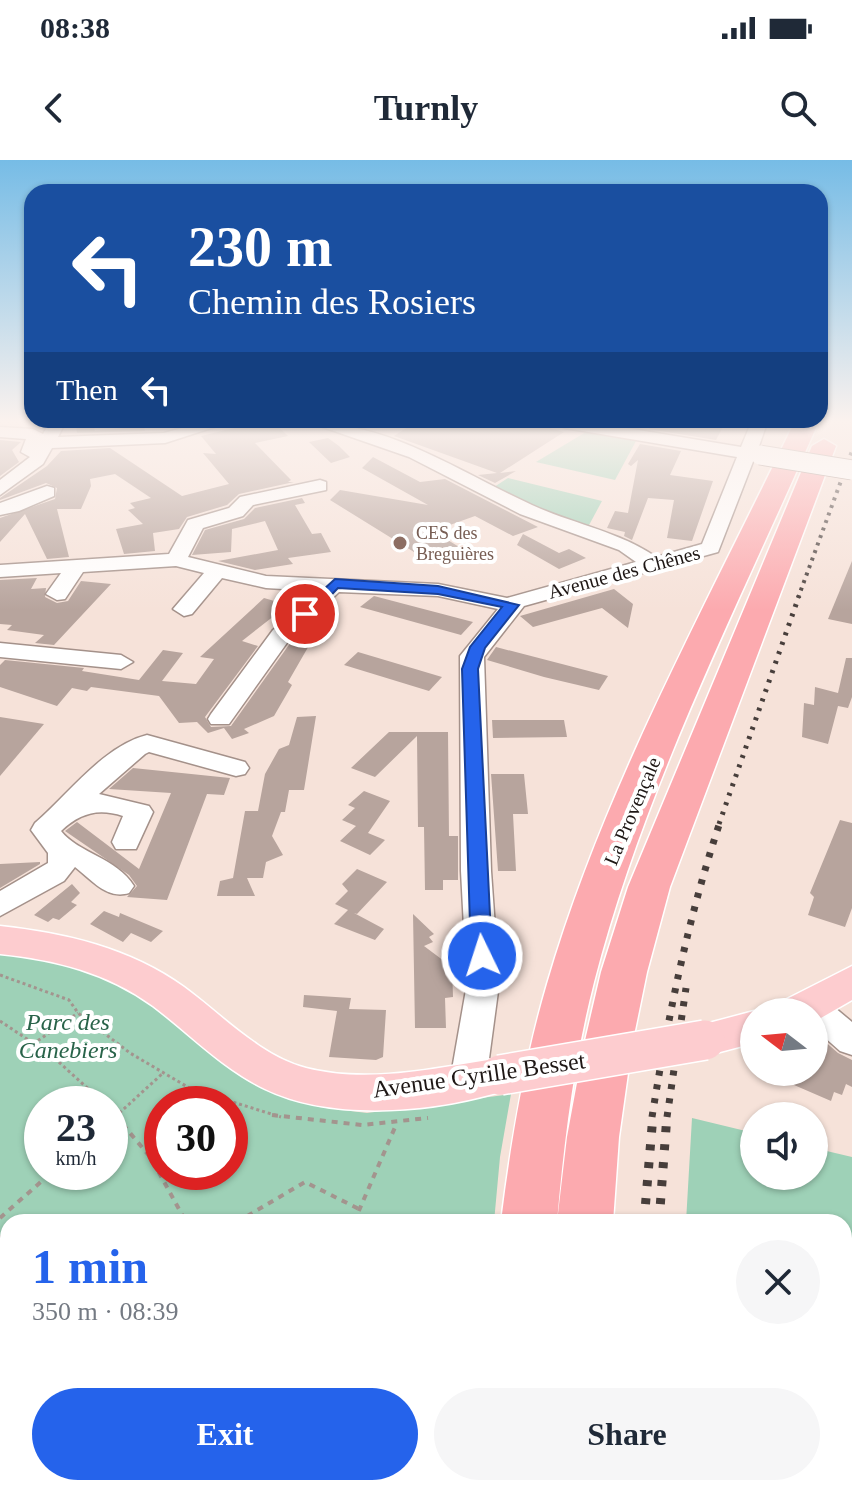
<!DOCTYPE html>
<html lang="en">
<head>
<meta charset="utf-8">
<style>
	body { margin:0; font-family:"Times New Roman",serif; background:#f6f6f7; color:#1f2937; height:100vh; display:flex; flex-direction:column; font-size:30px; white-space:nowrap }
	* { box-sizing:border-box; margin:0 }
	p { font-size:26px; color:#747a83 }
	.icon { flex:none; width:44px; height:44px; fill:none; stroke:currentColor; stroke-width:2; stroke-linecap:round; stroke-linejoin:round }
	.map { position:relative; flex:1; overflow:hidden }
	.side { position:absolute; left:0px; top:1054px; width:852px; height:282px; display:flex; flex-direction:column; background:#fff; border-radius:24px 24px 0 0; box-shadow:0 2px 6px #0004 }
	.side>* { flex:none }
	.top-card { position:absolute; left:24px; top:24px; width:804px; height:244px; border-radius:24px; box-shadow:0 2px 6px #0004; background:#1a4fa0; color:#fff; overflow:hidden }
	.needle { width:52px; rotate:286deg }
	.tools { position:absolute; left:740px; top:838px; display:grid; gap:16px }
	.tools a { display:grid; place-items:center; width:88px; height:88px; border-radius:50%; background:#fff; box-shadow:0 2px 6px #0004; font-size:40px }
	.speed { position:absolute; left:24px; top:926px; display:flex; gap:16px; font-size:40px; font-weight:700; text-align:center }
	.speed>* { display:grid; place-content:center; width:104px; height:104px; border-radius:50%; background:#fff; box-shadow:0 2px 6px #0004; line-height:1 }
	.speed small { font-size:20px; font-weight:400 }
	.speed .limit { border:12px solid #d22; background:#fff; color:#111 }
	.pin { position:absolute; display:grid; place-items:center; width:68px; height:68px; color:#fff; margin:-34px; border:4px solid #fff; border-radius:50%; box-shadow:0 2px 8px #0007 }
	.me { position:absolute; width:88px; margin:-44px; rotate:356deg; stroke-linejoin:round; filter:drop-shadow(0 0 6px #0008) }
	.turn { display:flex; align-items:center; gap:28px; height:168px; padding:0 32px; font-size:36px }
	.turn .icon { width:104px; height:104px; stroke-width:2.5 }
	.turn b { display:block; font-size:56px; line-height:68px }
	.then { display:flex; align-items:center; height:76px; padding:0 32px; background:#0003; gap:16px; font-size:30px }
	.round { display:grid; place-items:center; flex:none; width:84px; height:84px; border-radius:42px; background:#f6f6f7 }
	.headline { display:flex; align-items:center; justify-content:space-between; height:136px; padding:0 32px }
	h1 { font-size:48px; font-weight:600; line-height:60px; color:#2563eb }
	.primary-button { display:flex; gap:16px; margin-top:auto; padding:16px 32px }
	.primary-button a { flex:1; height:92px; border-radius:48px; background:#2563eb; color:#fff; font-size:32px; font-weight:600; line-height:92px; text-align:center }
	.primary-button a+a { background:#f6f6f7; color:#1f2937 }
	.status { display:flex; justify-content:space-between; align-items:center; height:56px; padding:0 40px; background:#fff; direction:ltr }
	.status svg { height:22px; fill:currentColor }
	header { display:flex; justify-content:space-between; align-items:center; height:104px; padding:0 32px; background:#fff; font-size:36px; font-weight:600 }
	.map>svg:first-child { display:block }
	.green { fill:#9ed1b7; fill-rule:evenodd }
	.water { fill:#6bc9e3 }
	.building { fill:#b7a49d }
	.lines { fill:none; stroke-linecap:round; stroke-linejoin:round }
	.minor-casing { stroke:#a4918a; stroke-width:3 }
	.major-casing { stroke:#fff; stroke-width:3 }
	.highway-casing { stroke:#fff; stroke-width:3 }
	.path-far1 { stroke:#a3948e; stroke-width:3; stroke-dasharray:3 3; stroke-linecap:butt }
	.path { stroke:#a3948e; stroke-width:4; stroke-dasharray:6 6; stroke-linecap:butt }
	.minor { fill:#fff; fill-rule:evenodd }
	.major { fill:#fdcccf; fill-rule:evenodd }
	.highway { fill:#fcaaaf; fill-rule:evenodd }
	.rail-far3 { stroke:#473e3b; stroke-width:4; stroke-dasharray:3 5; stroke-linecap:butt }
	.rail-far2 { stroke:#473e3b; stroke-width:5; stroke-dasharray:3 7; stroke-linecap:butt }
	.rail-far1 { stroke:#473e3b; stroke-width:7; stroke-dasharray:5 9; stroke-linecap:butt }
	.rail { stroke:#473e3b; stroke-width:9; stroke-dasharray:6 12; stroke-linecap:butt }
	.minor-bridge-casing { stroke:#a4918a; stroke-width:21; stroke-linecap:butt }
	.major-bridge-casing { stroke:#fff; stroke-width:42; stroke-linecap:butt }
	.minor-bridge { stroke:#fff; stroke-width:19 }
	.major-bridge { stroke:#fdcccf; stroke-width:39 }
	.route { fill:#2563eb; stroke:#184099; stroke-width:2 }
	.education-dot { fill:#8d6e63; stroke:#fff; stroke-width:3 }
	.labels { text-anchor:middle; stroke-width:8; stroke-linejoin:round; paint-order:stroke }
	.far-education-label { font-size:18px; fill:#785e54; stroke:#fff; text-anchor:start }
	.street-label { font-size:20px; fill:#1e1715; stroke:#fff }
	.near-park-label { font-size:24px; font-style:italic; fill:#286349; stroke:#fff }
	.near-street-label { font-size:24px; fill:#1e1715; stroke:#fff }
</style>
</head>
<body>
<div class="status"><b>08:38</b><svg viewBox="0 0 49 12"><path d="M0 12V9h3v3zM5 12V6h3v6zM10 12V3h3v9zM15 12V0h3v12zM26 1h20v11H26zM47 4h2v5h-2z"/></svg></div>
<header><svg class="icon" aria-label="back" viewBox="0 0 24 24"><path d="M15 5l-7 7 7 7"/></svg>Turnly<svg class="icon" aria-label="search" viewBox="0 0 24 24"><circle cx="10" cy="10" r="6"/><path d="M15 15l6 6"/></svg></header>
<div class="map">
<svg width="852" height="1335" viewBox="0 0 852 1335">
	<rect width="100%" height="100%" fill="#f6e2d9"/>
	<g class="green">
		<polygon points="586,272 636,281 615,320 536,302"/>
		<polygon points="508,318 602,341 588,367 534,347 494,327"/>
		<path d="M0 790 50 799 119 822 278 931 319 947 367 953 511 934 500 997 494 1062H8V1241L0 1240ZM42 944H110V1012H42ZM162 944H230V1012H162Z"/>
		<polygon points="692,958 754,973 754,1016 814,1016 814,988 852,997 852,1333 836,1328 844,1328 844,1062 686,1062"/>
	</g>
	<polygon class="water" points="16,1328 339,1328 387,1335 62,1335"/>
	<g class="building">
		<polygon points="76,263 93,263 95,271 144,266 145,271 77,273"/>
		<polygon points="255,263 274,263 288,276 255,283 291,320 288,322 294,322 239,334 227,345 187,357 179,369 153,373 155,391 124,394 116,369 143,364 128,350 135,348 130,343 151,338 115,314 90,319 91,326 81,349 57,349 69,397 47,399 25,354 0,382 0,358 55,339 57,328 46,323 0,340 0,338 47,306 61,291 110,288 182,336 229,324 203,293 216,294 201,276"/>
		<polygon points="414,263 531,263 564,272 500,313 516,311 495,323 478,315 497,313 394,276"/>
		<polygon points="653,263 725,263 716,280 649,269"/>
		<polygon points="328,278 339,286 350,297 331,303 309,282"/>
		<polygon points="0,280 21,282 12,290 19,302 0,316"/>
		<polygon points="640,284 681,291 670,315 713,321 692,381 667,378 674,340 648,338 632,380 624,376 625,372 607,368 615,351 628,353 638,300 631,306 628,304"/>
		<polygon points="373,297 420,322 445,319 538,367 513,376 475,356 433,371 469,393 447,401 431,391 414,392 330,340 340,330 428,345 362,308"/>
		<polygon points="302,338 305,343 295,345 312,374 321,373 331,392 288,398 293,404 255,410 218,401 278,390 265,361 232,369 231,392 192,395 205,370 244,359 255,348"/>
		<polygon points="523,374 559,393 569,389 586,398 559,409 517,385"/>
		<polygon points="852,401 852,464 828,459"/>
		<polygon points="37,418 31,429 46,428 45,437 57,443 68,441 81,421 111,424 54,485 35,483 44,475 7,470 12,465 0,464 0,420"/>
		<polygon points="614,429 633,444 628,468 602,448 533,467 520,456"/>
		<polygon points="374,436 473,462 461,475 360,447"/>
		<polygon points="264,438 288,445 242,481 258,486 205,557 211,567 231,566 291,482 313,461 322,463 288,522 292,525 274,556 244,569 249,573 232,579 224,568 208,573 197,562 179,563 159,536 91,527 87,531 72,528 57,546 0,527 0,505 5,500 84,508 82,511 139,520 163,490 183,493 162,521 196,524 214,499 200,497"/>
		<polygon points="496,487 608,516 599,530 544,517 487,500"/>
		<polygon points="358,492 442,517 429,531 344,505"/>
		<polygon points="846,498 852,498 852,537 848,548 838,546 828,584 802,577 804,543 814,545 815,527 838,533"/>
		<polygon points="316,556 304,630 289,630 285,652 281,652 272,676 283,695 266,702 263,718 247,718 255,736 217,736 220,721 233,718 245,651 258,651 265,614 279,589 289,585 297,557"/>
		<polygon points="0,557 44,564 0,616"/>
		<polygon points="492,560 564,560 567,577 493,578"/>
		<polygon points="389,572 448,572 449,676 458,676 458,720 443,720 443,730 425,730 424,667 418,667 417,576 375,617 351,608"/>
		<polygon points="133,608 230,618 224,635 207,634 167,740 127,737 137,726 129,715 65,671 77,662 139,709 171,633 109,629"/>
		<polygon points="491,614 524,614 528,654 513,654 516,711 498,711"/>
		<polygon points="364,631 390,641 368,673 385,680 370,695 340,681 356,666 342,660 355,648 348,645"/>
		<polygon points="840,660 852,663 852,748 845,767 808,755 814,737 810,733"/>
		<polygon points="40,702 40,704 0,728 0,704"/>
		<polygon points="357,709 387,722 357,754 354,753 384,769 375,780 334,764 348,750 335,744 348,731 342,724"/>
		<polygon points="72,724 80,733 71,742 77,745 59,760 53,758 48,762 34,755"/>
		<polygon points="104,751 119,757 120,753 163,771 151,782 131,773 123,782 90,764"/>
		<polygon points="413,754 434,774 429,777 433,782 424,786 452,807 453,837 445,838 446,868 415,868"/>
		<polygon points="304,835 351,838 349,849 386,850 383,897 376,900 329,897 337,851 303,847"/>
		<polygon points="814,872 838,893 852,900 852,927 846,924 842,935 834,932 831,941 764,912 814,912"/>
	</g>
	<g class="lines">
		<defs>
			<g id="minor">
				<polygon points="49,263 65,263 58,277 164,273 200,263 227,263 165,283 52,288 43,304 0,335 0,320 30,297 21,292 26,279 0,277 0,267 33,269 43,274"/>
				<path d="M311 263C391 263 461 313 532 345 573 364 618 371 656 397L702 384 737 297 565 268 557 263H596L741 287 751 263H767L758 289 769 295 766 299H754L718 392 524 446 484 497 491 711 499 824 486 921 480 931 468 935 456 931 450 921 467 824 461 711 460 496 498 449 438 436 339 432 289 480 229 564H211L208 559 211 554 273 470 316 431 266 428 222 418 192 454 184 456 173 449 204 413 176 406 83 412 65 439 57 440 46 434 61 413 0 417V405L169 394 188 360 229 348 240 337 320 320 326 322V330L253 345 243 356 203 368 188 397 266 416 438 424 507 438 636 402 619 390 520 354 409 297Z"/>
				<polygon points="47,326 54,328 54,336 19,351 0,355 0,343"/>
				<polygon points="0,483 121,495 133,502 121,509 0,497"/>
				<path d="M147 575 245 602 249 608 245 614 236 616 149 592 145 594 99 634 149 646 153 652 136 689H116L112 682 123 656C98 648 80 653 61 671 78 693 117 698 134 726L129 733C107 740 92 720 75 707L64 721 0 756V731L48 703V693L31 670 35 663C68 635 103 586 147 575Z"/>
				<polygon points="810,833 822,837 852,862 852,895 840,891 814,868 814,852 797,852 793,846 798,837"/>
			</g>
			<g id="major">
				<path d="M0 766C65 773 130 788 184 827 221 854 260 896 306 908 368 924 437 908 500 898L515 903 521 915 515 927C443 952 335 963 265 929 223 909 190 874 153 846 106 812 56 800 0 794Z"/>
				<polygon points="852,806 852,840 814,862 814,852 777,852 783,841"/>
				<polygon points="754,851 757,852 754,852 754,883 705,896 690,892 684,880 690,868"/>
			</g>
			<g id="highway">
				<path d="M794 263H818C738 446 644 628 594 822 574 900 564 981 557 1062H501C511 982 524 902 547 824 604 628 706 446 794 263Z"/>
				<polygon points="824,279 836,286 670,727 647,812 632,885 619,977 613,1062 557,1062 567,977 584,885 601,812 628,727 812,286"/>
				<polygon points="480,1328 611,1328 612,1335 480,1335"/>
			</g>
		</defs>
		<use href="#minor" class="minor-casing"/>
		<use href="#major" class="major-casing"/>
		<use href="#highway" class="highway-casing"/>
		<g class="path-far1">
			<polyline points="0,815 69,840 78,853 130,893 191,929 281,957"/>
			<polyline points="0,861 51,895 105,944"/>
			<polyline points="33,884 78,853"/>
			<polyline points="110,949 116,957"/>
			<polyline points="115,957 162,914"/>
		</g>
		<g class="path">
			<polyline points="115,955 151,998 186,1062"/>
			<polyline points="272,955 362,965 428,958"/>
			<polyline points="110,961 117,955"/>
			<polyline points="0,1058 52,1012"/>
			<polyline points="237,1062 305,1022 359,1049"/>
			<polyline points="354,1062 396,965"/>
			<polyline points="0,1077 8,1078"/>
			<polyline points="620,1331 664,1335"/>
		</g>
		<use href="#minor" class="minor"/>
		<use href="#major" class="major"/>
		<use href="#highway" class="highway"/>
		<polyline class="rail-far3" points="798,438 852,291"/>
		<polyline class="rail-far2" points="719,664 799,436"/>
		<g class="rail-far1">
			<path d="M652 957C668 857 688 758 720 662"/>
			<polyline points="667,957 686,828"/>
		</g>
		<g class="rail">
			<polyline points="644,1062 653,955"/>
			<polyline points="659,1062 667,955"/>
			<polyline points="646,1328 646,1335"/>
			<polyline points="662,1328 662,1335"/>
		</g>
		<defs>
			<polyline id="minor-bridge" points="760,295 852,310"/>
			<polyline id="major-bridge" points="500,915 705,880"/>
		</defs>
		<use href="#minor-bridge" class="minor-bridge-casing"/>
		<use href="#major-bridge" class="major-bridge-casing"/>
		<use href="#minor-bridge" class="minor-bridge"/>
		<use href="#major-bridge" class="major-bridge"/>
	</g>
	<linearGradient id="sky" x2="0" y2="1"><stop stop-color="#76bce6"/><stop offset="0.58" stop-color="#fbf2ee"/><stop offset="1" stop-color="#fbf2ee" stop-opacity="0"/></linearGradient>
	<rect width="852" height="450" fill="url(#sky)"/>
	<polygon class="route" points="335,419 438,426 519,445 485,488 478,509 492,796 489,801 474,801 471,796 462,509 470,487 502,447 438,434 338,428 310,457 300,457 300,451"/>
	<circle class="education-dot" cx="400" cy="383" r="8"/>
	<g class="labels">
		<g class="far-education-label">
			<text x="416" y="379">CES des<tspan x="416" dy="21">Breguières</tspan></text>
		</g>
		<g class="street-label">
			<text transform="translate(624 412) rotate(-15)" y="7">Avenue des Chênes</text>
			<text transform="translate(632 651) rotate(-67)" y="7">La Provençale</text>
		</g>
		<g class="near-park-label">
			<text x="68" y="870">Parc des<tspan x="68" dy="28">Canebiers</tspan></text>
		</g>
		<g class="near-street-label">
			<text transform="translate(479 915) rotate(-8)" y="8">Avenue Cyrille Besset</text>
		</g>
	</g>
</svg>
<div class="tools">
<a><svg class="needle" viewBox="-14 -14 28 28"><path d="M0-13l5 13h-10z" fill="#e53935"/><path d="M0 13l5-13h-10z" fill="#747a83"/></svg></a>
<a><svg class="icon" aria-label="sound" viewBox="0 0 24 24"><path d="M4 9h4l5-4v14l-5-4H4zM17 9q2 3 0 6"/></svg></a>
</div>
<div class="speed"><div>23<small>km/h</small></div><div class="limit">30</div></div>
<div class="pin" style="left:305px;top:454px;background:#d93025"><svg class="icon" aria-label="arrive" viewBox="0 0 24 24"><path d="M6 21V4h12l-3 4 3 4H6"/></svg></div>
<svg class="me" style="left:482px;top:796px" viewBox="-20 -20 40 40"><circle r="17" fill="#2563eb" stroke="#fff" stroke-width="3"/><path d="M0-11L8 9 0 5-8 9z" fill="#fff"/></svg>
<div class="top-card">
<div class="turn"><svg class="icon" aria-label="left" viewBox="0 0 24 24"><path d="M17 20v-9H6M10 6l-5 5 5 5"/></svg><div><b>230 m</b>Chemin des Rosiers</div></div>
<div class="then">Then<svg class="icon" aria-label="left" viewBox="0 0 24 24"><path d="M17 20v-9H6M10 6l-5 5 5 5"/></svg></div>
</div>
<section class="side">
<div class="headline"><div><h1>1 min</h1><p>350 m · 08:39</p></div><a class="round"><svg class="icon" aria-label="close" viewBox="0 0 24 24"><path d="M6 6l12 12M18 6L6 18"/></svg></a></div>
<div class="primary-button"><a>Exit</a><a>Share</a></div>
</section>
</div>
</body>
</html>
